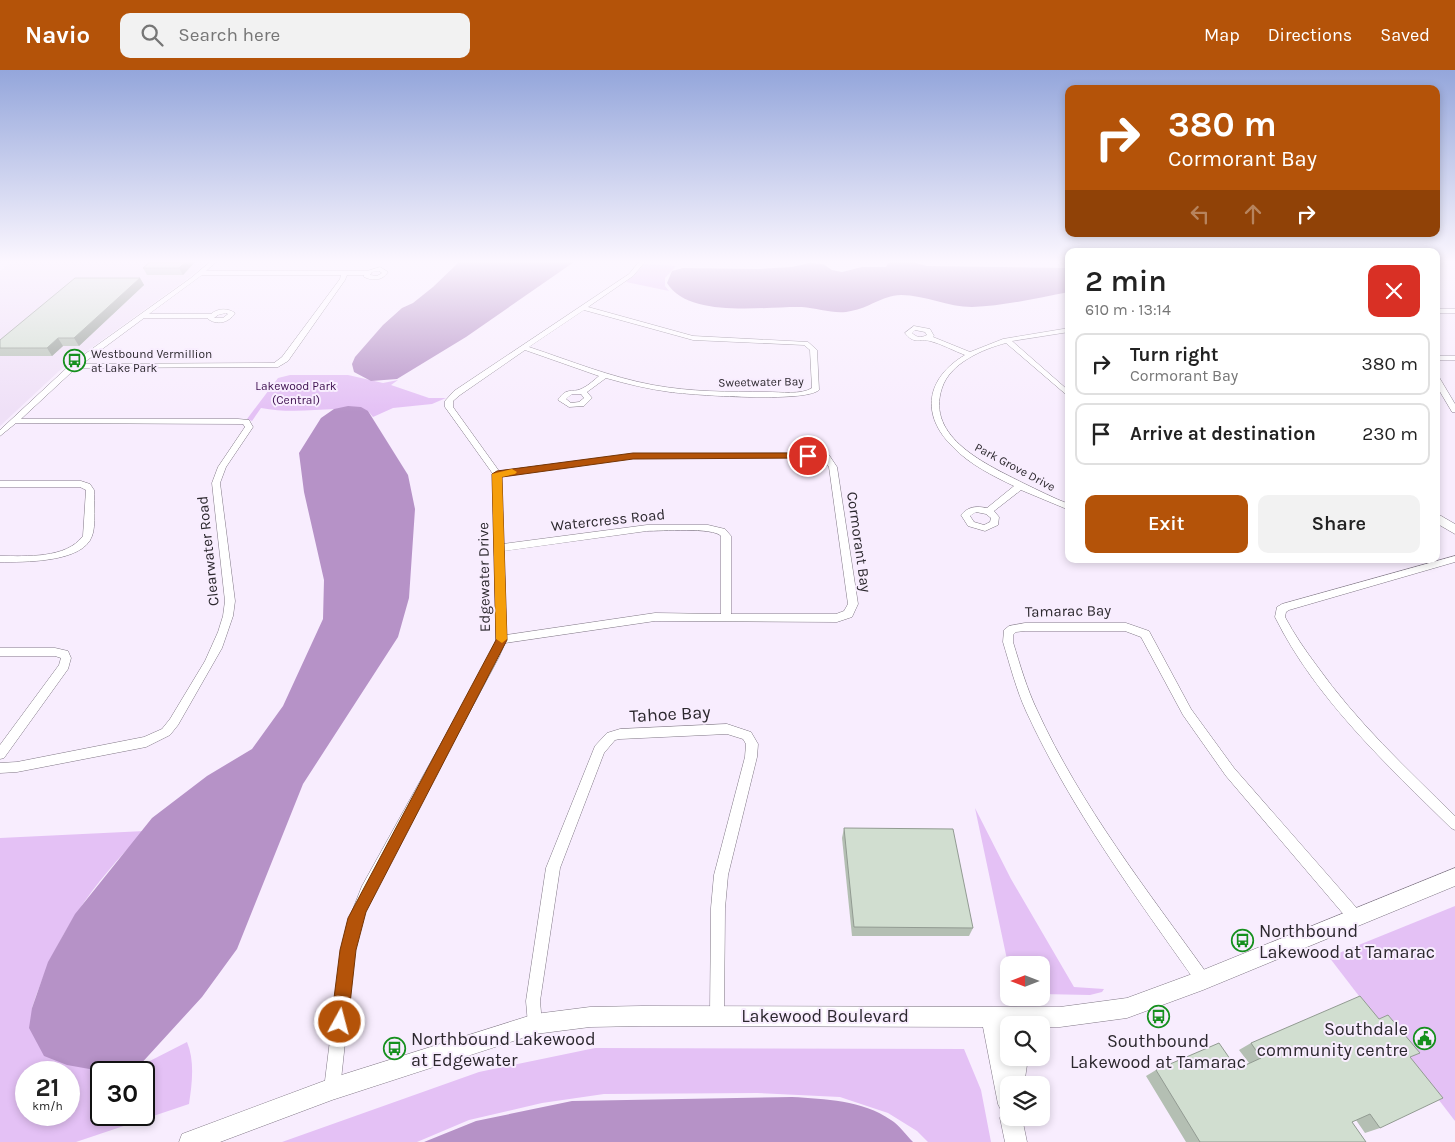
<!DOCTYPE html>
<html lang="en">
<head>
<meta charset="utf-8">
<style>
	body { margin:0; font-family:Karla,sans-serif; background:#f2f2f2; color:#222; height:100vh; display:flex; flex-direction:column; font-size:19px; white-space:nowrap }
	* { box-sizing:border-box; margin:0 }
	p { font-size:16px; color:#767676 }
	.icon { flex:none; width:28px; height:28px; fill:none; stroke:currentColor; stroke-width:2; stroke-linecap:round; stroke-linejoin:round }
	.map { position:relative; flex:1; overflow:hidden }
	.sheet { position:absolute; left:1065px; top:178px; width:375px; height:315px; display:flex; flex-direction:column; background:#fff; border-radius:10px; box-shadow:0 2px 8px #0003 }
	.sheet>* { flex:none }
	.top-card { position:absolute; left:1065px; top:15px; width:375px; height:152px; border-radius:10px; box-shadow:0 2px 8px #0003; background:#b45309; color:#fff; overflow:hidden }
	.needle { width:32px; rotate:270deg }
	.tools { position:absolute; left:1000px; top:886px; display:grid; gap:10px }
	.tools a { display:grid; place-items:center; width:50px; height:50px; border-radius:10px; background:#fff; box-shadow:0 2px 8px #0003; font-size:25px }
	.speed { position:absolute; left:15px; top:991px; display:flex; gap:10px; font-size:25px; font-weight:700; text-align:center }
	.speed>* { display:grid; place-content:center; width:65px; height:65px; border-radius:50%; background:#fff; box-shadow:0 2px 8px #0003; line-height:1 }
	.speed small { font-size:12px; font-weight:400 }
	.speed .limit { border:2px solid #111; border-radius:8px; background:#fff; color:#111 }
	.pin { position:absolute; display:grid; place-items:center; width:42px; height:42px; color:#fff; margin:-21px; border:2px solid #fff; border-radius:50%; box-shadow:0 1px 5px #0007 }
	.me { position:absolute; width:55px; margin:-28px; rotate:7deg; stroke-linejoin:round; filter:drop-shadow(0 0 4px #0008) }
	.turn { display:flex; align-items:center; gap:18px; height:105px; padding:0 20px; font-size:22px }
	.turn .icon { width:65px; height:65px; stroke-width:2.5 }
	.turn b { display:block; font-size:35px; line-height:42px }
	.lanes { display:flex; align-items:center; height:48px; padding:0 20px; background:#0003; justify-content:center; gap:25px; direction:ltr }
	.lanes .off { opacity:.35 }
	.round { display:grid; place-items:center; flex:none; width:52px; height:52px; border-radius:10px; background:#f2f2f2 }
	.head { display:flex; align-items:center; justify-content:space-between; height:85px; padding:0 20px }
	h1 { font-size:30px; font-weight:600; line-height:38px }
	.action { display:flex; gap:10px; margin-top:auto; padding:10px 20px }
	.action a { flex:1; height:58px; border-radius:10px; background:#b45309; color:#fff; font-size:20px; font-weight:600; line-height:58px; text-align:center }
	.action a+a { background:#f2f2f2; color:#222 }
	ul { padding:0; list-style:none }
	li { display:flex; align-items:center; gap:15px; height:62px; margin:0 10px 8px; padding:0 10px; border:2px solid #e0e0e0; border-radius:10px }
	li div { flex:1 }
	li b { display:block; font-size:19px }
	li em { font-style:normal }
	header { display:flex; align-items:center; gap:30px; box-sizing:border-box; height:70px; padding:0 25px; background:#b45309; color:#fff }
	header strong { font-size:24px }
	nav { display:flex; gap:28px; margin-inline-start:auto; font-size:18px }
	.search { width:350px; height:45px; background:#f2f2f2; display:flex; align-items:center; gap:12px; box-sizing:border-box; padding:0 18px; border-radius:10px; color:#767676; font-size:19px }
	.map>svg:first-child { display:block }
	.built { fill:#efe0f7 }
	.green { fill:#e4c1f5; fill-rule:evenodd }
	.water { fill:#b692c7 }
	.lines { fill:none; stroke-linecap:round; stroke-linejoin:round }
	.street-casing { stroke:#817886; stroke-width:1 }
	.secondary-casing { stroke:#817886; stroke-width:1 }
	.street { fill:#fff; fill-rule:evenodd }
	.secondary { fill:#fff; fill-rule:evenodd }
	.wall { fill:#b4bfb3 }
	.shaded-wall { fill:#929b92 }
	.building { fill:#d1ded0; stroke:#929b92 }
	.route { fill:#b45309; stroke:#753606 }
	.slow { fill:#f59e0b }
	.labels { text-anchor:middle; stroke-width:4; stroke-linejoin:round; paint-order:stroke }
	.far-poi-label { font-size:12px; fill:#2c282e; stroke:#f8edfe; text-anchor:start }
	.far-street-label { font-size:12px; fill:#2c282e; stroke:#f8edfe }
	.far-park-label { font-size:12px; fill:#3d0f4f; stroke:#f8edfe }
	.street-label { font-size:15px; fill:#2c282e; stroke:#f8edfe }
	.near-street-label { font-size:18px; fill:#2c282e; stroke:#f8edfe }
	.near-poi-label { font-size:18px; fill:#2c282e; stroke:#f8edfe; text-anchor:start }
</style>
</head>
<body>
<header>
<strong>Navio</strong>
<div class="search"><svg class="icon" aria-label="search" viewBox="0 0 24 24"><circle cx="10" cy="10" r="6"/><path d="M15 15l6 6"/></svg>Search here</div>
<nav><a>Map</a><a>Directions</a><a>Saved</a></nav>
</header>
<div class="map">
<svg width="1455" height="1072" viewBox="0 0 1455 1072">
	<rect width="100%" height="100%" fill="#f8edfe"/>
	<polygon class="built" points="12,192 207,192 183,212 59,301 0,356 0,201"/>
	<g class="green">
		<polygon points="645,194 676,196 665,208 665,216 669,221 626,212"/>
		<path d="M290 305H348L383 313 398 310 391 315 429 328H446L432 334 393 338 373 347 368 341C358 340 347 338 336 339 311 340 287 343 261 338L252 351 247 349 278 308Z"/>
		<polygon points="975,738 1011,809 1074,917 1104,919 1102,922 1090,925 1041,924 1041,895 1009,895 1009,899"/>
		<path d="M145 761C92 814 55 866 32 938L138 997 187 972C195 991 192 1014 189 1034L76 1072H0V768ZM26 1002H69V1045H26ZM101 1002H144V1045H101Z"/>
		<polygon points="1455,836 1455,1051 1329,887"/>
		<polygon points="595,978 964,979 981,1020 991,1072 928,1072 917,1061 888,1043 840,1027 757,1023 604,1024 542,1033 469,1050 417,1072 282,1072 479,1002"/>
	</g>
	<g class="water">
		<polygon points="459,192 574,192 466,267 397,309 371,311 354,302 352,294 355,287 383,255 402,238 413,233 433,217"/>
		<path d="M895 192H912L927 196 1069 198V222C1037 228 1004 236 972 237 948 237 925 225 901 225 881 226 869 238 851 241 836 245 818 238 802 237 765 236 689 249 667 213L672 201 683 198 758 199 792 197 809 193 823 194 832 200 842 202 862 197H886L888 193Z"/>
		<polygon points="348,336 361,337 368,341 408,405 415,439 409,528 398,567 303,714 237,879 202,927 138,997 113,1001 95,1000 67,995 44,986 29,958 32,938 48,892 75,844 152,748 207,706 252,679 283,636 323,549 324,510 304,422 299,383 321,348 334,339"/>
		<path d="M792 1027C825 1029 862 1030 891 1050 899 1055 906 1065 913 1072H424L476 1051 572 1031Z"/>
	</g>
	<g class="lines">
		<defs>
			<g id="street">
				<path d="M210 192H216L206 201H367L380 197 388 202C382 211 373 211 364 207V205H347L345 210 288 291 278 297 76 298 21 349H238L249 350 253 357 226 397 220 413 235 531 233 546 222 578 178 655 170 665 146 677 17 702 0 703V693L17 692 144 667 162 659 170 649 205 591 218 562 223 546 225 531 212 413 218 397 245 357 243 354 16 353 0 366V360L71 294 191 208ZM379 201 382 203 377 206 370 205 372 202ZM202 205H341L340 209 282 287 274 293 82 294 144 248H207C216 256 229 253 235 243 228 238 218 238 211 244H149ZM226 243 228 244 223 248H214L218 245Z"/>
				<path d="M639 192H645L633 206 588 237 693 266 808 272 817 280 819 320C805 333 693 325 670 322 648 319 627 314 606 308L587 322 592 328 584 336 569 337 558 330C567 316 572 324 583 318 589 315 594 310 599 306L525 280 460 325 453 331V337L499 401 633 384 808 383 829 385 837 397 858 534 852 547 837 552 655 551 505 573 499 587 372 824 361 854 355 880 340 1019 338 1025 332 1027 326 1025 324 1019 341 880 347 854 362 816 489 587 496 570 493 404 445 337V331L454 321 629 204ZM584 240 693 270 804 275 810 280 812 318C801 325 781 322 767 322 729 322 691 322 653 315 610 307 571 291 529 277ZM572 324H581L584 328 579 332 571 333 566 329ZM808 387 823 389 829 397 848 534 844 541 836 544H731V466L725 459 708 455H647L503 474 501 406 633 388ZM647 461C661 461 713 457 721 466V544L655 543 506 565 504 481Z"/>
				<rect x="1436" y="239" width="19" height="4"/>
				<path d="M914 256 930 259 934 266 933 267 970 282 1003 269 1069 258V262L1012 271 1069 321V327L1006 273C983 279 950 293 942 318 925 368 988 395 1023 413 1038 420 1053 428 1069 434V440L1021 420 994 441 999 447 998 455 985 461 968 456 961 445C969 436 976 436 987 438L1014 416C993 406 969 394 953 377 920 345 926 308 965 285 954 281 942 274 930 271 919 268 914 275 905 263ZM915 260 925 262 927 265C921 268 917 268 912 263ZM976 442 986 444 991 448 990 452 984 455 974 452 970 446Z"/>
				<rect x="1436" y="286" width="19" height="4"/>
				<polygon points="1436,307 1439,307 1455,334 1455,342 1452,342 1436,315"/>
				<path d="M0 411H81L90 414 94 420C94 431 96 457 92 466 83 493 23 492 0 492V486C26 486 66 489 83 466L86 420 80 417H0Z"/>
				<path d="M1455 486V492L1289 540 1286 542 1285 547C1294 564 1305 580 1317 596 1356 651 1406 698 1455 746V760L1451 758C1387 695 1315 628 1275 547L1277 537 1282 534Z"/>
				<path d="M1025 553H1126L1149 561 1191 639 1234 698 1361 843 1363 848 1361 853 1356 855 1351 853 1226 706 1183 645 1141 567 1125 561H1025L1016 562 1013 565V572C1020 595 1027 619 1037 640 1081 736 1147 820 1208 905L1210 910 1208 915 1203 917 1198 915C1136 827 1071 739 1026 641 1016 619 1010 595 1003 572L1004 560 1009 556Z"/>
				<polygon points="0,578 55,578 68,581 71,588 68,599 4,688 0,689 0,675 59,595 61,588 55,586 0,586"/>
				<polygon points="727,654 751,662 758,674 757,687 728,805 725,838 724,946 722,951 717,953 712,951 710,946 711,838 714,805 745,687 746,674 743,669 727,664 620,669 615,670 604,683 560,798 540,931 542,954 540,959 535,961 530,959 528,954 526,931 546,798 595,676 607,663 620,659"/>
			</g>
			<g id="secondary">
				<polygon points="1436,443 1455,454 1455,464 1436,453"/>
				<polygon points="1455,798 1455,816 1203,920 1127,948 1060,957 1041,957 1041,955 1009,955 1009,957 1003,957 1009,988 1028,988 1024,1015 1009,1015 1009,1048 1022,1048 1027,1072 1005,1072 1000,1048 1002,1042 998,1034 983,957 642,956 590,957 535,964 332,1030 220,1072 179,1072 182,1064 332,1008 535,944 590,937 642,936 1060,937 1127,928 1203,900"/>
			</g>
		</defs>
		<use href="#street" class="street-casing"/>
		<use href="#secondary" class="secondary-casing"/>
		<use href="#street" class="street"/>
		<use href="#secondary" class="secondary"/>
	</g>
	<g class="wall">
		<polygon points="150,192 195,192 183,205 147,205 143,198"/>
		<polygon points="140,208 144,215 79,276 63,276 52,286 0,286 0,270"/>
		<polygon points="844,758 973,858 969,866 852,866 842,768"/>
		<polygon points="1251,973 1410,987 1380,1058 1365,1063 1356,1050 1352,1052 1366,1072 1186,1072 1146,1006 1156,1000 1237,999 1249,993 1239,980"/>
	</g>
	<g class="shaded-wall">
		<polygon points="185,192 195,192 183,205 179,198"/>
		<polygon points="140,208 144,215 79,276 74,268"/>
		<polygon points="58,268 63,276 52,286 47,278"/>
	</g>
	<g class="building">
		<polygon points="150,192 185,192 179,198 143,198"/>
		<polygon points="75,208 140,208 74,268 58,268 47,278 0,278 0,270"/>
		<polygon points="844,758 953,759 973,858 854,857"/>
		<polygon points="1360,926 1379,949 1388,945 1420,983 1410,987 1443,1028 1380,1058 1370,1044 1352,1052 1366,1072 1200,1072 1156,1000 1219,973 1237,999 1261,988 1251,973"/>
	</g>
	<linearGradient id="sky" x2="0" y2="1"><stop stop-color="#94a6db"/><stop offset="0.56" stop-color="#fcf7ff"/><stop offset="1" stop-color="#fcf7ff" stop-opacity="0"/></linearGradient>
	<rect width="1455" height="342" fill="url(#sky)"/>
	<polygon class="route" points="633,383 808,383 812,386 808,388 633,389 502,407 507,570 366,842 356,880 348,952 346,958 340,961 334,958 331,952 340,880 348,848 496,570 492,404 497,401"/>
	<polygon class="slow" points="512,399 517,402 515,404 502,407 507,569 502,573 496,569 492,404"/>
	<defs>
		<symbol id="bus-ring" viewBox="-11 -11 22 22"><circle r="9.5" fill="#f8edfe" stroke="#16901e" stroke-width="1.5"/><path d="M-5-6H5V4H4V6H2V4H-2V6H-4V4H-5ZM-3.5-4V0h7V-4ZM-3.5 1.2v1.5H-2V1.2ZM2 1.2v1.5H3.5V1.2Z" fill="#16901e"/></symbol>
		<symbol id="civic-ring" viewBox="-11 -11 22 22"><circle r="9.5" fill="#f8edfe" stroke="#16901e" stroke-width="1.5"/><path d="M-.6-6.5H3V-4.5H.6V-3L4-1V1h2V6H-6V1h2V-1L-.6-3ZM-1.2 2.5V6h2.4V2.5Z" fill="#16901e"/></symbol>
	</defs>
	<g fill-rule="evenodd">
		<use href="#bus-ring" x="62" y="278" width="25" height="25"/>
		<use href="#bus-ring" x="1230" y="858" width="25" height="25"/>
		<use href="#bus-ring" x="1146" y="934" width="25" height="25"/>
		<use href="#civic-ring" x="1412" y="956" width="25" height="25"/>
		<use href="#bus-ring" x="382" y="966" width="25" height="25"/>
	</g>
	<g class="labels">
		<g class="far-poi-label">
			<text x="91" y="288">Westbound Vermillion<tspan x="91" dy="14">at Lake Park</tspan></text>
		</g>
		<g class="far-street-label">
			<text transform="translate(761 312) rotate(-1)" y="4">Sweetwater Bay</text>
			<text transform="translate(1015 397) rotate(28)" y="4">Park Grove Drive</text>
		</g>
		<g class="far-park-label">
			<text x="296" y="320">Lakewood Park<tspan x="296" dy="14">(Central)</tspan></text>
		</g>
		<g class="street-label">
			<text transform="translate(608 450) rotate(-6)" y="5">Watercress Road</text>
			<text transform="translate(859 472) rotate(82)" y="5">Cormorant Bay</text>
			<text transform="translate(208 481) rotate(-96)" y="5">Clearwater Road</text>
			<text transform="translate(484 507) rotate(-91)" y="5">Edgewater Drive</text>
			<text transform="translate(1068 541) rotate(-1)" y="5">Tamarac Bay</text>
		</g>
		<g class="near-street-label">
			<text transform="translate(670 644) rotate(-3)" y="6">Tahoe Bay</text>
			<text x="825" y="952">Lakewood Boulevard</text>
		</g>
		<g class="near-poi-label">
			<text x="1259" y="867">Northbound<tspan x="1259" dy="21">Lakewood at Tamarac</tspan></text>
			<text x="1408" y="965" text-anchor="end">Southdale<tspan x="1408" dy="21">community centre</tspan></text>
			<text x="411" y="975">Northbound Lakewood<tspan x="411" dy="21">at Edgewater</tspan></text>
			<text x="1158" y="977" text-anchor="middle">Southbound<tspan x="1158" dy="21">Lakewood at Tamarac</tspan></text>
		</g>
	</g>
</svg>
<div class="tools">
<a><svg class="needle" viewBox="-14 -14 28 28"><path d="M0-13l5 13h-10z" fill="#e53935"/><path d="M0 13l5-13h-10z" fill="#767676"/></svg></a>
<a><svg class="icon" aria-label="search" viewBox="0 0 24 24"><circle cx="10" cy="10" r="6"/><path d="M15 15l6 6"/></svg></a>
<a><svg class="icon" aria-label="layers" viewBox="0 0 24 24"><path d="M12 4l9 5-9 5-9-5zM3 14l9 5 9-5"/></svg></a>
</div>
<div class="speed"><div>21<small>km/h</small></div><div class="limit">30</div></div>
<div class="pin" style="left:808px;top:386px;background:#d93025"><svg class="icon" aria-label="arrive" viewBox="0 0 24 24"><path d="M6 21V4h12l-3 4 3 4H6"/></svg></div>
<svg class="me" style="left:340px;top:952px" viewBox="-20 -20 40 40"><circle r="17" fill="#b45309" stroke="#fff" stroke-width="3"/><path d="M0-11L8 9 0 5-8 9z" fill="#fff"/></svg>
<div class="top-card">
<div class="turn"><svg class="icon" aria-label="right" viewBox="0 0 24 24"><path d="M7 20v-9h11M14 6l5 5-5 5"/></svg><div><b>380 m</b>Cormorant Bay</div></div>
<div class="lanes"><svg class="icon off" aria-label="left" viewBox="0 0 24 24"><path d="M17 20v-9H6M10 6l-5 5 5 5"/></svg><svg class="icon off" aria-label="ahead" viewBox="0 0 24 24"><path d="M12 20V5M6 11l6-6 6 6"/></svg><svg class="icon" aria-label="right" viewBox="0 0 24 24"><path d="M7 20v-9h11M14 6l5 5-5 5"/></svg></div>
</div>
<section class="sheet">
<div class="head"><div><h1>2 min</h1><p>610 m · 13:14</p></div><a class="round" style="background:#d93025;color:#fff"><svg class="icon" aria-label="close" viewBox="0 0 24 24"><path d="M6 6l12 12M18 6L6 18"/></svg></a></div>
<ul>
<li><svg class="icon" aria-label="right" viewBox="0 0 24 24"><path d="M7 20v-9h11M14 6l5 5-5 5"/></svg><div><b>Turn right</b><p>Cormorant Bay</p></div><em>380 m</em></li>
<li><svg class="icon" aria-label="arrive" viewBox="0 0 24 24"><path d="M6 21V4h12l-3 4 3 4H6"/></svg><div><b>Arrive at destination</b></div><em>230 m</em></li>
</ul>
<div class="action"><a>Exit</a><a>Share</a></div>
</section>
</div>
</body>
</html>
